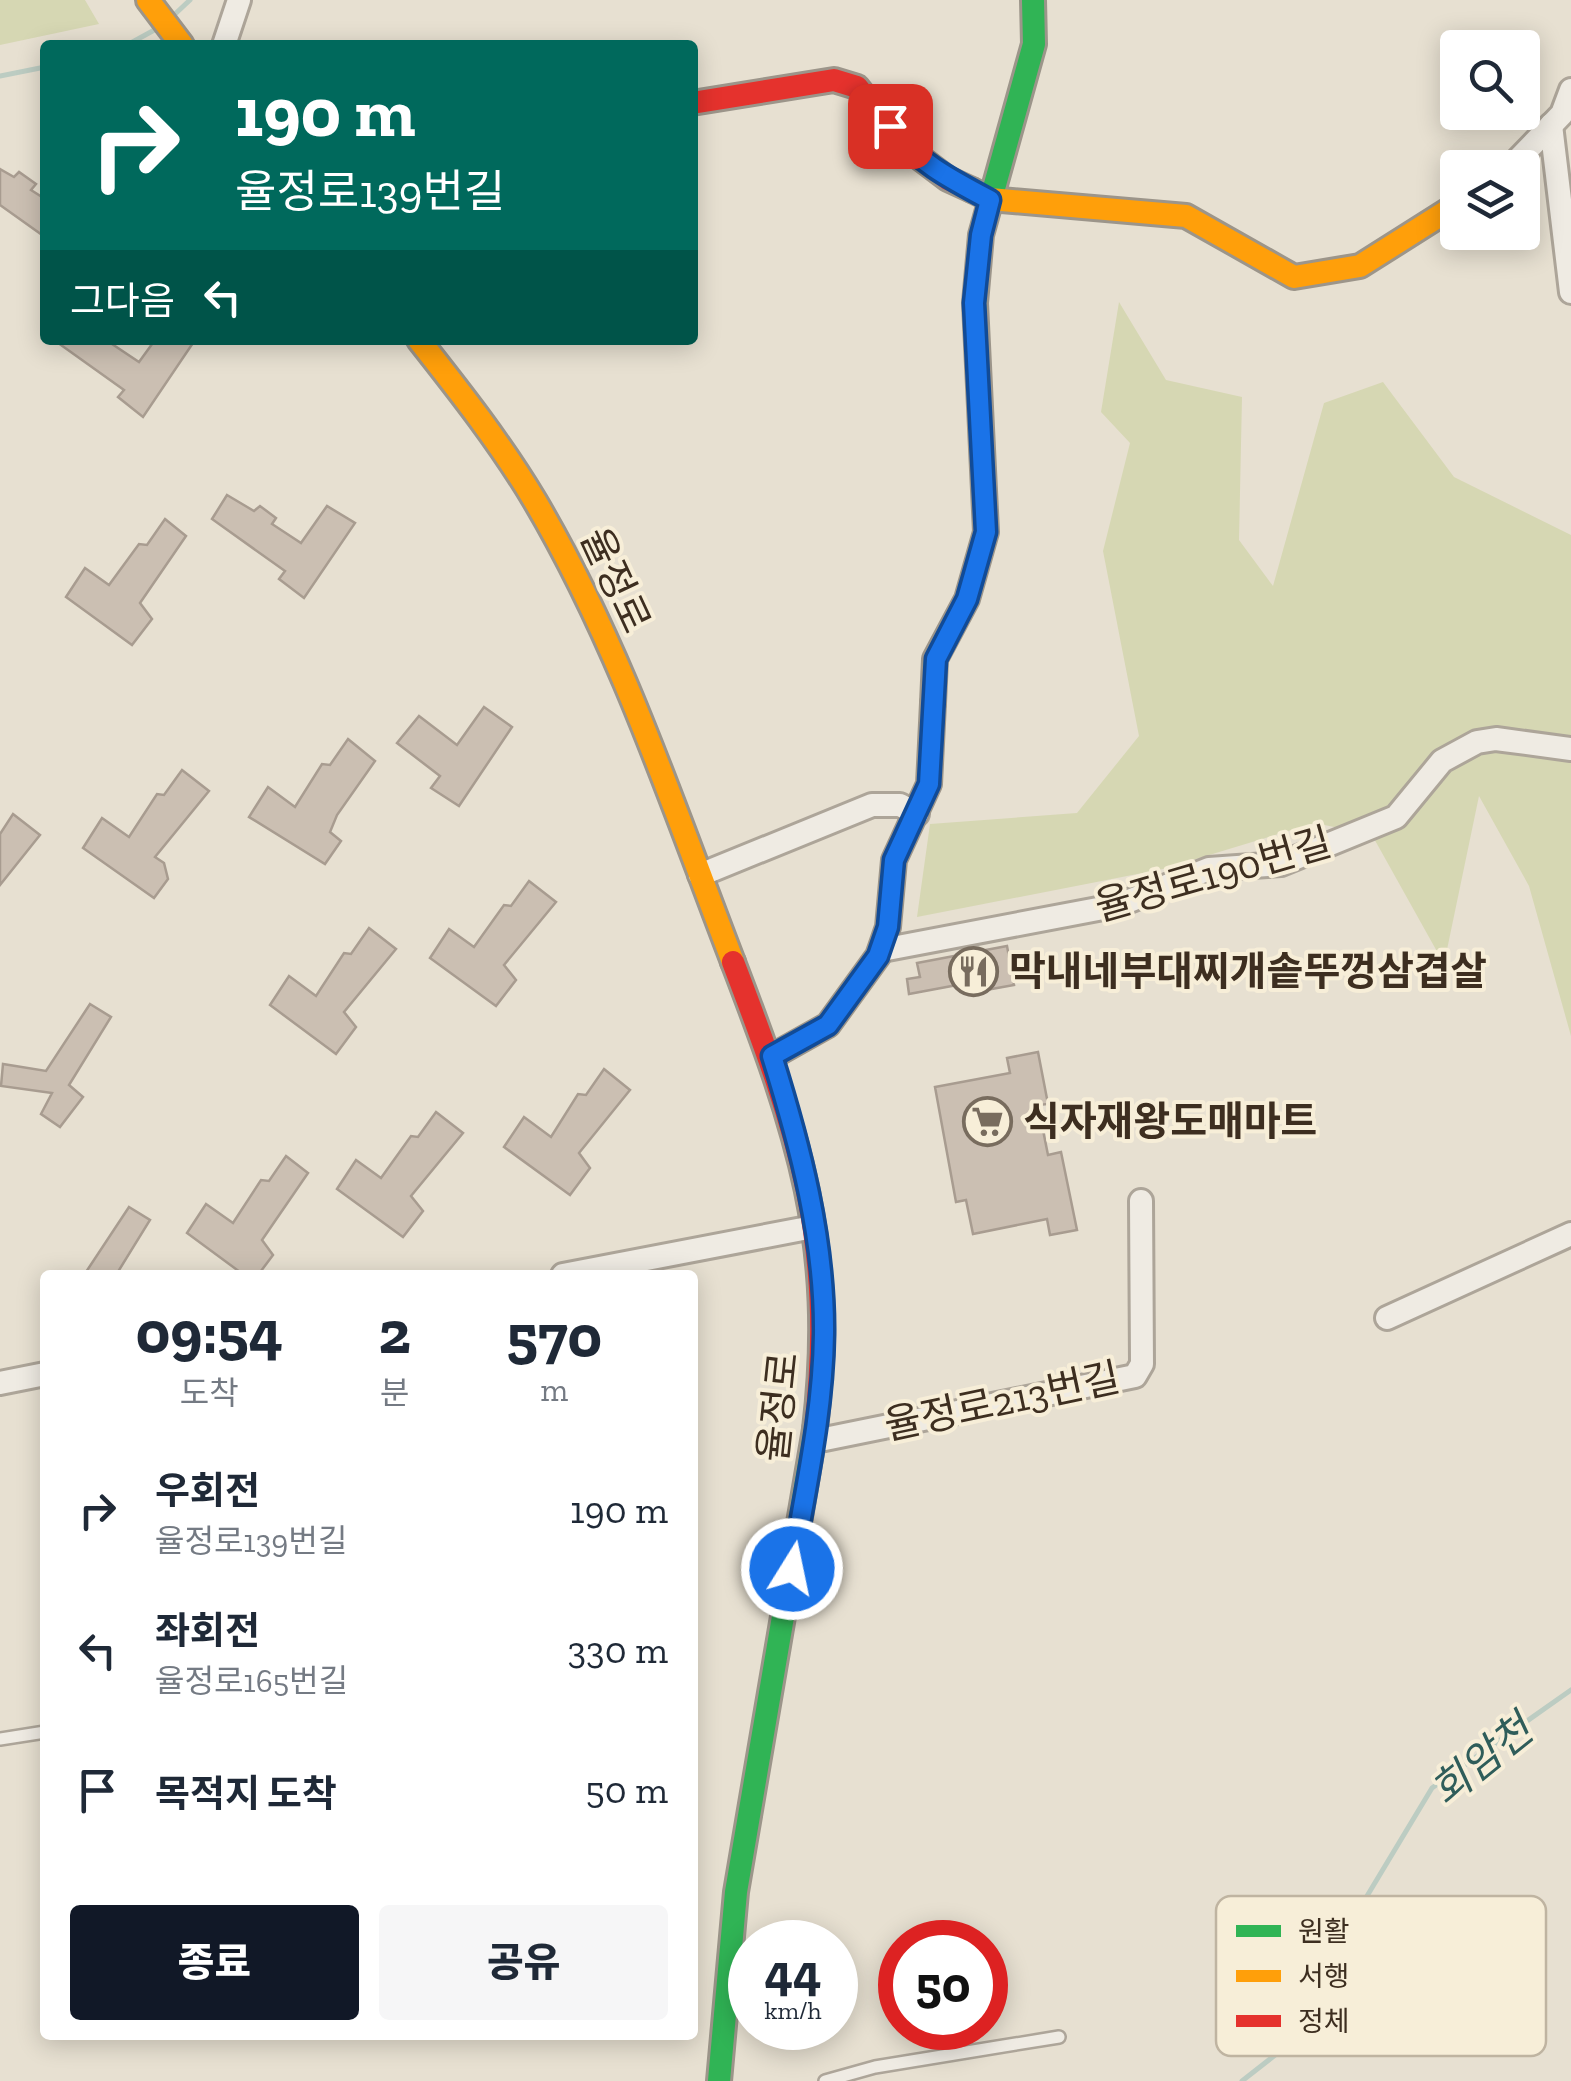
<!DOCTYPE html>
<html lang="ko">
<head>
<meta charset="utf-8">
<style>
	body { margin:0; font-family:"Zilla Slab","Noto Sans KR",serif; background:#f6f6f7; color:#1f2937; height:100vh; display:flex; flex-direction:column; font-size:38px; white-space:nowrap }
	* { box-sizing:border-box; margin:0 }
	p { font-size:32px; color:#747a83 }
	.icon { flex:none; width:55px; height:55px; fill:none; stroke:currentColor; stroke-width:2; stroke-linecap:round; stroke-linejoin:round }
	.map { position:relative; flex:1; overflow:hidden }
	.details { position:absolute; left:40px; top:1270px; width:658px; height:770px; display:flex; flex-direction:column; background:#fff; border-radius:10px; box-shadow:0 5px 25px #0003 }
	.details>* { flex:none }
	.top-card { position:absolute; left:40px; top:40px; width:658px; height:305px; border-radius:10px; box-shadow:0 5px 25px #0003; background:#00695c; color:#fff; overflow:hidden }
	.controls { position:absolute; left:1440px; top:30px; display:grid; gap:20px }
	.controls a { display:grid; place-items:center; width:100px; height:100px; border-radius:10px; background:#fff; box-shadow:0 5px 25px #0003; font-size:50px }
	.speed { position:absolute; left:728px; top:1920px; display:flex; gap:20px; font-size:50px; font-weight:700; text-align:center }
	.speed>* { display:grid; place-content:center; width:130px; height:130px; border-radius:50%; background:#fff; box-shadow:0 5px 25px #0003; line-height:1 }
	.speed small { font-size:25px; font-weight:400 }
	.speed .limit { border:15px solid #d22; background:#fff; color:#111 }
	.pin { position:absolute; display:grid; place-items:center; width:85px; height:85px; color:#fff; margin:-42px; border-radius:20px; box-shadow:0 5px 15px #0006 }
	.me { position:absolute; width:110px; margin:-55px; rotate:10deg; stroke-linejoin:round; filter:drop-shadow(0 0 8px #0008) }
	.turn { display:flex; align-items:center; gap:35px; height:210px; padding:0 30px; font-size:45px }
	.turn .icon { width:130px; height:130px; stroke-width:2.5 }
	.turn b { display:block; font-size:70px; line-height:85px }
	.then { display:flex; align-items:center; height:95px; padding:0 30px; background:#0003; gap:20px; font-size:38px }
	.eta { display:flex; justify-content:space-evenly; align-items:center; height:170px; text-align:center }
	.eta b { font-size:60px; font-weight:800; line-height:70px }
	.cta { display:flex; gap:20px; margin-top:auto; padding:20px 30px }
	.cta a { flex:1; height:115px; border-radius:10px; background:#111827; color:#fff; font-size:40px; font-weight:800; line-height:115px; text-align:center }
	.cta a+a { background:#f6f6f7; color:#1f2937 }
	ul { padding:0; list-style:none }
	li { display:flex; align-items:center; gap:30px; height:140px; padding:0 30px }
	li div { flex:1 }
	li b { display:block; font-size:38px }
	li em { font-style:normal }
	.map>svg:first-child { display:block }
	.green { fill:#d6d7b3 }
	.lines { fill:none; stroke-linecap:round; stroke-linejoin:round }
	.stream { stroke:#bcccc2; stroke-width:5 }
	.building { fill:#cbbfb2; stroke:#a89c90; stroke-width:2.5 }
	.lane-casing { stroke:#ada599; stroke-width:16 }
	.street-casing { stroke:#ada599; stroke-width:28 }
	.fast-casing { stroke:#9c958a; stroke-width:28 }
	.slow-casing { stroke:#9c958a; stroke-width:28 }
	.jam-casing { stroke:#9c958a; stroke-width:28 }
	.lane { stroke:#efebe3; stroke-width:11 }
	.street { stroke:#efebe3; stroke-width:22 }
	.fast { stroke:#30b455; stroke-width:22 }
	.slow { stroke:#ff9f0a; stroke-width:22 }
	.jam { stroke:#e5322d; stroke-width:22 }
	.route-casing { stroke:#114b97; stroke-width:25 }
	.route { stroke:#1a73e8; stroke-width:18 }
	.labels { text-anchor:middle; stroke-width:8; stroke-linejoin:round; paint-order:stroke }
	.street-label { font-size:40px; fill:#3d2e20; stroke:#f7eed8 }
	.poi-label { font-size:40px; font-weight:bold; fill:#3d2e20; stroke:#f7eed8; text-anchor:start }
	.water-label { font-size:42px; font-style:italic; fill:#2f5d5a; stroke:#f7eed8 }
	.key { fill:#f7eed8; stroke:#bfb4a1; stroke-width:2.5 }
	.key-label { font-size:28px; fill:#3d2e20 }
</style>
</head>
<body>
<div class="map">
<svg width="1571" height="2081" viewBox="0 0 1571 2081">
	<rect width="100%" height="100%" fill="#e7e0d1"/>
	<g class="green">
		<polygon points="0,0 85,0 99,24 0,45"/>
		<polygon points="1119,302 1166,380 1242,397 1239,540 1273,586 1324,403 1383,382 1454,477 1571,535 1571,1036 1529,886 1479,796 1444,964 1372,835 1315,823 1163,869 917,917 930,824 1077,813 1139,736 1103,551 1130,443 1101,412"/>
	</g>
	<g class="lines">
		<g class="stream">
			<polyline points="174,15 190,0"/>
			<polyline points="127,45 158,28"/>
			<polyline points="0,76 45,67"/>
			<polyline points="1242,2081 1325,2016 1361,1906 1432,1788 1571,1690"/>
		</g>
	</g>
	<g class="building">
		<polygon points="0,169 14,177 19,172 36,184 31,190 45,199 45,237 0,205"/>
		<polygon points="54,340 106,340 139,362 155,340 195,340 143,417 118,397 124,390"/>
		<polygon points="227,495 254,511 260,506 276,518 272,524 301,543 327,506 355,523 304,598 279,579 285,571 212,519"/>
		<polygon points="165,519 186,536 140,603 152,619 132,645 66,597 85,568 109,585 139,544 147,545"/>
		<polygon points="484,707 512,727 459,806 431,788 440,776 397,743 419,716 457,745"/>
		<polygon points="348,739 375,761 337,815 330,832 341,841 325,864 249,817 268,787 295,807 322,764 330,765"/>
		<polygon points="182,770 209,791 155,857 164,863 168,879 154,898 83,848 102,818 129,837 157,794 164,795"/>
		<polygon points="13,814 40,835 0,885 0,834"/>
		<polygon points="529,881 556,902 504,965 516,980 496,1006 430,958 449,929 474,947 504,905 511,906"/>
		<polygon points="369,928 396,949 344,1012 356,1027 336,1054 270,1005 289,976 316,996 344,953 351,954"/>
		<polygon points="1007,946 1014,985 986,990 984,980 909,994 907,979 920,977 917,963"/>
		<polygon points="90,1004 111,1017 69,1085 83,1097 60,1127 41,1114 52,1093 1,1086 3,1064 46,1071"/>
		<polygon points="1038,1052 1048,1104 1038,1105 1048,1155 1061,1152 1077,1230 1050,1235 1047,1219 973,1234 966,1200 956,1202 935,1087 1010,1073 1007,1058"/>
		<polygon points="604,1069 630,1090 579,1153 590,1168 570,1195 504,1147 524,1117 551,1137 578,1094 586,1095"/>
		<polygon points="436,1112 463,1133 411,1196 423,1211 403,1237 337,1189 356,1160 381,1178 411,1136 418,1137"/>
		<polygon points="286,1156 308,1173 262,1240 273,1255 258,1275 244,1275 187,1233 206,1204 233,1223 261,1180 269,1181"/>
		<polygon points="129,1207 150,1220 116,1275 84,1275"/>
	</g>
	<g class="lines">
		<defs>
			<g id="lane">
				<polyline points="0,1739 45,1732"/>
				<polyline points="825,2081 875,2067 1059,2037"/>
			</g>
			<g id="street">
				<polyline points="224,45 239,0"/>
				<polyline points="1551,125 1571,292"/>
				<polyline points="1510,168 1562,114 1571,90"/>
				<polyline points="700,875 872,805 900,805 917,814"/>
				<polyline points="882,950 1119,905 1209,869 1281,864 1396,817 1442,761 1477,742 1496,739 1571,749"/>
				<polyline points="563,1275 813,1227"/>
				<polyline points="1387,1318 1571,1234"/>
				<polyline points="0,1383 45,1374"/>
				<polyline points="815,1441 1135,1376 1142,1364 1141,1201"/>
			</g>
			<g id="fast">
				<polyline points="933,703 935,659 967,599 986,532 975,303 981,235 1034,44 1033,0"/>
				<polyline points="719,2081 736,1892 815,1429"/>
			</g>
			<g id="slow">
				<polyline points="148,0 182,45"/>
				<polyline points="972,190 990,199 1186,216 1294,277 1360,266 1458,204"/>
				<path d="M419 340C460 392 501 444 535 501 620 645 673 806 733 962"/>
				<polyline points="771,1057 828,1025 878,956 888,927 894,860 929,784 933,703"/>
			</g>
			<g id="jam">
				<polyline points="692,103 834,80 857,87 903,145 948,179 972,190"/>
				<path d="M733 962C798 1132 837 1243 815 1429"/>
			</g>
		</defs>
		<use href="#lane" class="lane-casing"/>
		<use href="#street" class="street-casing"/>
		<use href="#fast" class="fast-casing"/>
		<use href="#slow" class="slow-casing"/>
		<use href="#jam" class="jam-casing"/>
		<use href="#lane" class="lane"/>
		<use href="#street" class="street"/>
		<use href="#fast" class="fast"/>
		<use href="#slow" class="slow"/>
		<use href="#jam" class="jam"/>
	</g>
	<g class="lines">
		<defs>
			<path id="route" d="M792 1569C805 1491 823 1414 824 1334 825 1240 800 1145 772 1056L828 1025 878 956 888 927 894 860 929 784 936 659 967 599 986 532 974 303 981 235 990 200C952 180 915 161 890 126"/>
		</defs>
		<use href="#route" class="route-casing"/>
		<use href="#route" class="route"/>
	</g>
	<defs>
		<symbol id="restaurant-ring" viewBox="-11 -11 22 22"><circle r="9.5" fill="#f7eed8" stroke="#786c5e" stroke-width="1.5"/><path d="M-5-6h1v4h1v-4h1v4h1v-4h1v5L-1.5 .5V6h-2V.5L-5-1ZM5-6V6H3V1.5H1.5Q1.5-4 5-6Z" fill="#786c5e"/></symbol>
		<symbol id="supermarket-ring" viewBox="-11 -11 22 22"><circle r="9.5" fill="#f7eed8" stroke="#786c5e" stroke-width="1.5"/><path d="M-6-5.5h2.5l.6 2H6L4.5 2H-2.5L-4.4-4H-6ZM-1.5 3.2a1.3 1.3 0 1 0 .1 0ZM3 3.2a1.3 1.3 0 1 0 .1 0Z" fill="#786c5e"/></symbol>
	</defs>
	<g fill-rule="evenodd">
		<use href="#restaurant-ring" x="946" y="944" width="55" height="55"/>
		<use href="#supermarket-ring" x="960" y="1094" width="55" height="55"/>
	</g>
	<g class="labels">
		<g class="street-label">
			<text transform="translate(616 580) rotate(65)" y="14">율정로</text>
			<text transform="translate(1213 874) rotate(-16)" y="14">율정로190번길</text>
			<text transform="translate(1002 1401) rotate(-12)" y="14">율정로213번길</text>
			<text transform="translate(778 1407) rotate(-84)" y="14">율정로</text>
		</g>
		<g class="poi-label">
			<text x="1009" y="985">막내네부대찌개솥뚜껑삼겹살</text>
			<text x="1023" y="1135">식자재왕도매마트</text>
		</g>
		<g class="water-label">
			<text transform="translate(1481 1760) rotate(-39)" y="15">회암천</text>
		</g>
	</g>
	<rect x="1216" y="1896" width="330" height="160" rx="15" class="key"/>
	<rect x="1236" y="1925" width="45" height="12" fill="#30b455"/>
	<rect x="1236" y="1970" width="45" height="12" fill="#ff9f0a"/>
	<rect x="1236" y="2015" width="45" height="12" fill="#e5322d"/>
	<g class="key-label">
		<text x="1298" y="1941">원활</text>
		<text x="1298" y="1986">서행</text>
		<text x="1298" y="2031">정체</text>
	</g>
</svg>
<div class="controls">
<a><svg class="icon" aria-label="search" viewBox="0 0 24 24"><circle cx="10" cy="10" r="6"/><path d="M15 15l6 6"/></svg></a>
<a><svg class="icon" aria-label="layers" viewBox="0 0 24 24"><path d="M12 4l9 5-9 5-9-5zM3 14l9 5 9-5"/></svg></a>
</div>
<div class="speed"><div>44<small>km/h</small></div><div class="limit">50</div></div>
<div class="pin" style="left:890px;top:126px;background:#d93025"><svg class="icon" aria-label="arrive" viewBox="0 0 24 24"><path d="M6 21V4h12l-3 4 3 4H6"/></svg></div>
<svg class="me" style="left:792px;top:1569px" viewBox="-20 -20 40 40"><circle r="17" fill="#1a73e8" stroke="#fff" stroke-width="3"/><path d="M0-11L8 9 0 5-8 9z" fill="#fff"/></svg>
<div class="top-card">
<div class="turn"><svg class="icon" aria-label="right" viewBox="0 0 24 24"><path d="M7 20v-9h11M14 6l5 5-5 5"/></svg><div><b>190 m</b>율정로139번길</div></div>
<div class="then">그다음<svg class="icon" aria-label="left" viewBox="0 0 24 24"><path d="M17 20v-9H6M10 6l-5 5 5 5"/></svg></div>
</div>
<section class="details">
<div class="eta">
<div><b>09:54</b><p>도착</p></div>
<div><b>2</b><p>분</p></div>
<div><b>570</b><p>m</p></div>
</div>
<ul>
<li><svg class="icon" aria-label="right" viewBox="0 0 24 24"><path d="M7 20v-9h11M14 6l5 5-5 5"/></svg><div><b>우회전</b><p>율정로139번길</p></div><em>190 m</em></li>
<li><svg class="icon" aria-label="left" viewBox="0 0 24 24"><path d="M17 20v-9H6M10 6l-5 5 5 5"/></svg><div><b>좌회전</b><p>율정로165번길</p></div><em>330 m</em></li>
<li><svg class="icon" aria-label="arrive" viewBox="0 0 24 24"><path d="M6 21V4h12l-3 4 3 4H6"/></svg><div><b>목적지 도착</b></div><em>50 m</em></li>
</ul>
<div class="cta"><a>종료</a><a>공유</a></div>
</section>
</div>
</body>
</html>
